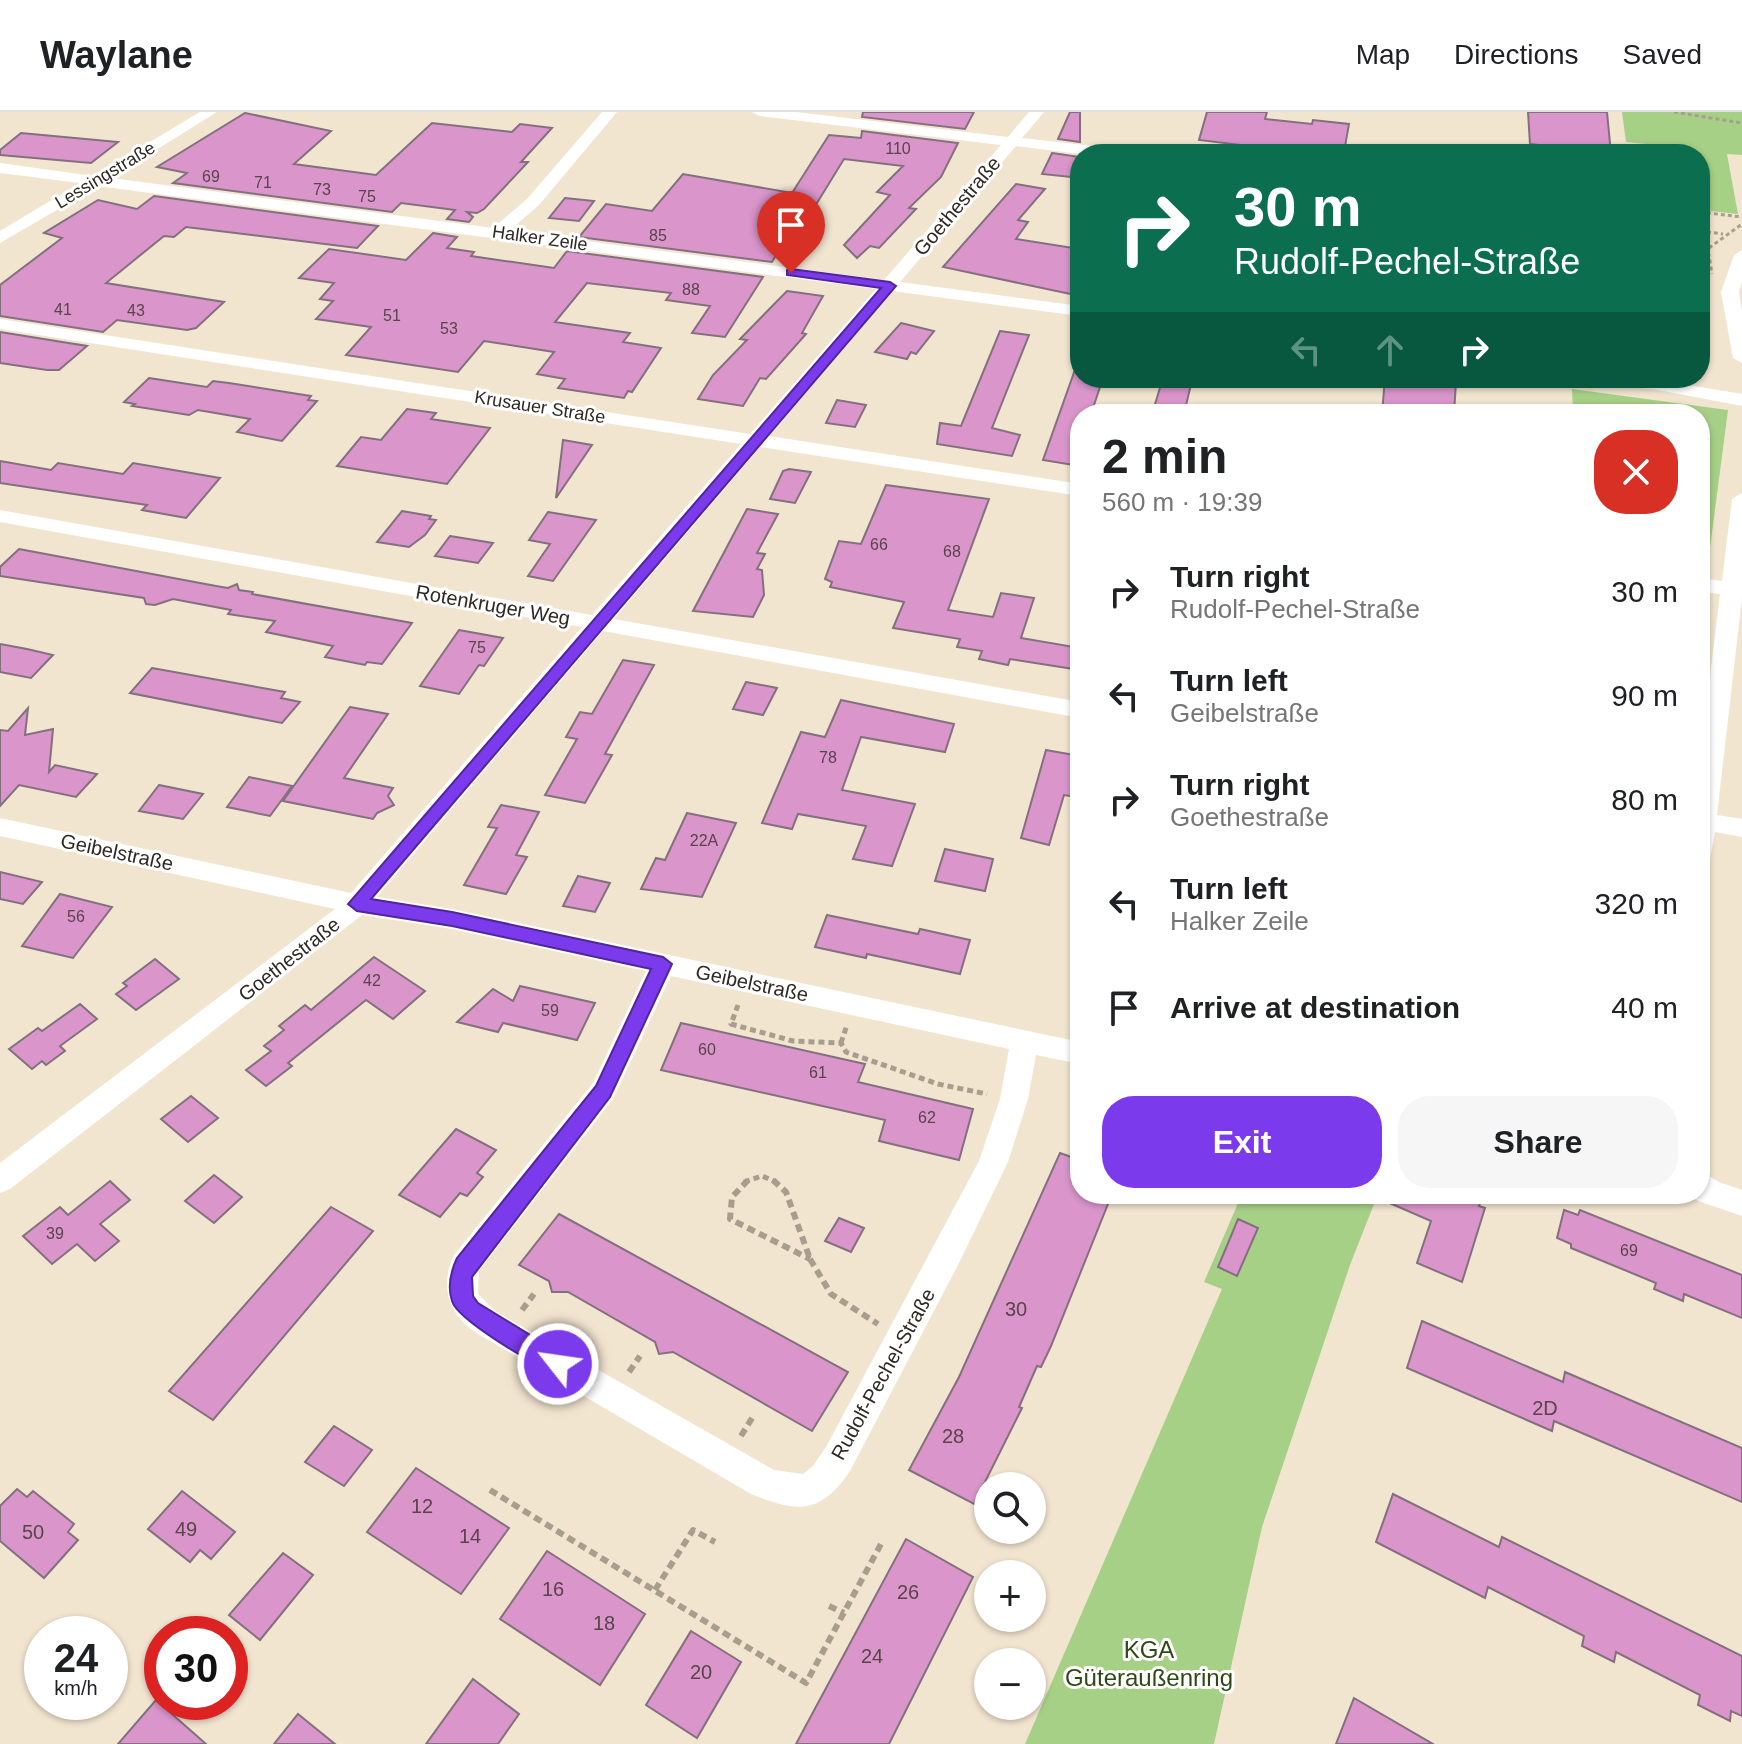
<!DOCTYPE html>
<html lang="en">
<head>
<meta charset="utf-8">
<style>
	body { margin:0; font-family:Helvetica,sans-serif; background:#f6f6f6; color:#202124; height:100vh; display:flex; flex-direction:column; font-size:30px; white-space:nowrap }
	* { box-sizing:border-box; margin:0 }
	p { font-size:26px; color:#757577 }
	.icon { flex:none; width:44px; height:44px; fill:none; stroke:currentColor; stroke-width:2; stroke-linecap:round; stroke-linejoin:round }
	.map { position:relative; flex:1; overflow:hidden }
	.drawer { position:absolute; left:1070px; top:292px; width:640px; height:800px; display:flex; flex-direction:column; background:#fff; border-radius:32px; box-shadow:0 2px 6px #0004 }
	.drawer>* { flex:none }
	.hud { position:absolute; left:1070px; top:32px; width:640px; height:244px; border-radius:32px; box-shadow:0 2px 6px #0004; background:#0b6e4f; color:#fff; overflow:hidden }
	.controls { position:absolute; left:974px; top:1360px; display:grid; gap:16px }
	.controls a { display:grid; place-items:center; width:72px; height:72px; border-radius:50%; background:#fff; box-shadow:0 2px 6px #0004; font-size:40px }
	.speed { position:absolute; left:24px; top:1504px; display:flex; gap:16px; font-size:40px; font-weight:700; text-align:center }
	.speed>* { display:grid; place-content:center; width:104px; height:104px; border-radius:50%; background:#fff; box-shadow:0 2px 6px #0004; line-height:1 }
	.speed small { font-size:20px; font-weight:400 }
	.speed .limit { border:12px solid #d22; background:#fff; color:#111 }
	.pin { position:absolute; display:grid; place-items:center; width:68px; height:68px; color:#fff; margin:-82px -34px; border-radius:50% 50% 50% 0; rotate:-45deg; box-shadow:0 0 8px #0007 }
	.pin .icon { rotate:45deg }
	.me { position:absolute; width:88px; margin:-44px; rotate:300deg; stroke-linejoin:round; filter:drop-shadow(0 0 6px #0008) }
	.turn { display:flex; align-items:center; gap:28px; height:168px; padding:0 32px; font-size:36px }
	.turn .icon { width:104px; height:104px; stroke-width:2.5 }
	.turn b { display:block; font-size:56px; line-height:68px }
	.lanes { display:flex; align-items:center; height:76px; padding:0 32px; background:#0003; justify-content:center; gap:40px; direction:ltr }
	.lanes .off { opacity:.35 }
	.round { display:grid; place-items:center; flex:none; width:84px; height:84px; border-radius:32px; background:#f6f6f6 }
	.headline { display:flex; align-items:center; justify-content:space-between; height:136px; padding:0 32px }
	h1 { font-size:48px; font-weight:700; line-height:60px }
	.action { display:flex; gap:16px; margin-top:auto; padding:16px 32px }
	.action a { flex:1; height:92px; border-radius:32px; background:#7c3aed; color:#fff; font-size:32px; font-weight:700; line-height:92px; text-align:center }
	.action a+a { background:#f6f6f6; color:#202124 }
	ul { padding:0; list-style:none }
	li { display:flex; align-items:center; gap:24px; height:104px; padding:0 32px }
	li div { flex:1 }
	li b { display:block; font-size:30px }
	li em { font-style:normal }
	header { display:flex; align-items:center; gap:48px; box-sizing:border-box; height:112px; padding:0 40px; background:#fff; border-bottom:2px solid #e0e0e0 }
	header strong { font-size:38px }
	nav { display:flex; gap:44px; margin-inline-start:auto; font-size:28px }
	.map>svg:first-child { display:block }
	.green { fill:#a7d087 }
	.building { fill:#da95cb; stroke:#83707e; stroke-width:2 }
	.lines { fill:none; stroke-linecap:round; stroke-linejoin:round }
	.path-far2 { stroke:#a89e8e; stroke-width:3; stroke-dasharray:4 3; stroke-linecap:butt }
	.path-far1 { stroke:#a89e8e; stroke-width:5; stroke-dasharray:6 4; stroke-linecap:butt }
	.path { stroke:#a89e8e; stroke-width:6; stroke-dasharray:8 5; stroke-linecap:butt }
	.street { fill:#fff; fill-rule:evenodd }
	.route { fill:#7c3aed; stroke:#51269a; stroke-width:2 }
	.labels { text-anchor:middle; stroke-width:6; stroke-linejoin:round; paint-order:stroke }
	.number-label { font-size:16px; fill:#59444c }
	.far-street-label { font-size:18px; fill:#2e2922; stroke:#fff }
	.street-label { font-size:20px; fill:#2e2922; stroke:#fff }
	.near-number-label { font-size:20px; fill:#59444c }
	.near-park-label { font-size:24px; fill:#2f4915; stroke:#fff }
</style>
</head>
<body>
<header>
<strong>Waylane</strong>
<nav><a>Map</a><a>Directions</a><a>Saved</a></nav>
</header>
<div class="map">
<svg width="1742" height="1632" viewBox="0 0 1742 1632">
	<rect width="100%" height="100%" fill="#f2e5d0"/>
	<g class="green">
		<polygon points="1622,0 1742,0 1742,43 1727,42 1738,102 1700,98 1700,42 1688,42 1686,36 1626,30"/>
		<polygon points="1572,277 1728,298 1707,459 1700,458 1700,302 1573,302"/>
		<polygon points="1242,1082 1378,1082 1350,1153 1262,1415 1214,1632 1025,1632 1222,1177 1204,1170"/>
	</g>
	<g class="building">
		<polygon points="863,0 974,0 965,17 862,5"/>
		<polygon points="1070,0 1080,0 1080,30 1058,27"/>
		<polygon points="1207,0 1267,0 1265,7 1312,12 1313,8 1349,12 1344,40 1262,42 1263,37 1257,35 1199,28"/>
		<polygon points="1528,0 1607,0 1611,42 1574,42 1573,37 1530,32"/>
		<polygon points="245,1 331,19 294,52 376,63 432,11 512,20 520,12 552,16 521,50 528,50 484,97 477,101 467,100 473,105 469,110 447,107 455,98 401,91 392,100 173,71 187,61 157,55"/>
		<polygon points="862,19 958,31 941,65 909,96 916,97 879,136 870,134 857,146 844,133 890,83 877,80 903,54 844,47 817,91 809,90 772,150 579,125 606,92 652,99 683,62 792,81 829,23 861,26"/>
		<polygon points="21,21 118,30 91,51 0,43 0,38"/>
		<polygon points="1052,41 1080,45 1080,66 1042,62"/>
		<polygon points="1016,72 1045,77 1018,108 1028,110 1016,127 1080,137 1080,184 943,155"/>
		<polygon points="154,84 378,114 357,136 186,115 174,125 164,124 106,171 224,190 196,216 187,218 117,208 103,220 0,204 0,173 62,126 44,121 98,88 137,97"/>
		<polygon points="565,86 594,89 579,109 549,106"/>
		<polygon points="433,121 457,125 447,136 474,140 471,144 554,156 567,139 763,165 725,225 692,221 710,194 666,188 671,181 587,171 555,210 630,221 623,230 661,236 632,280 628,279 624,286 558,276 565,267 537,262 554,240 484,229 458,260 346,243 371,215 316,207 333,189 320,187 334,171 299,166 329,137 406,148"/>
		<polygon points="787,179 823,184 802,221 806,222 766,267 760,266 743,294 698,287 713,263 747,228 740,227"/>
		<polygon points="901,211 934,219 916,242 911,240 907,247 875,240"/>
		<polygon points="1000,219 1029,223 992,316 1020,323 1012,344 937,332 940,311 961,314"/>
		<polygon points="0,220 87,234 59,258 47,258 0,251"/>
		<polygon points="1077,252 1080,252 1080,266 1103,266 1091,302 1080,302 1080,354 1043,348"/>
		<polygon points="149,266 207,275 213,269 229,271 311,284 308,288 317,289 282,329 237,320 250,307 198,298 189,303 132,294 135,292 124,290"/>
		<polygon points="1163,266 1186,266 1185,271 1191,272 1184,302 1152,302"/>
		<polygon points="1385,266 1456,270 1454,302 1382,302"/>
		<polygon points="837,288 866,293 855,315 826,311"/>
		<polygon points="407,297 436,301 431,307 490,316 447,372 337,354 361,325 381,328"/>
		<polygon points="563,328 592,333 556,386"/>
		<polygon points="0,349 51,358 58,351 123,362 133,351 220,366 186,406 142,398 147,393 0,371"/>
		<polygon points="789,357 811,360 795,391 770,387 783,359"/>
		<polygon points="886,373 989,387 948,498 993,505 1001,481 1034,486 1021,526 1080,536 1080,558 1010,547 1008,553 979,547 982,539 957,535 960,527 893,516 904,490 830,475 832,470 825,467 839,429 861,432"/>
		<polygon points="747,397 778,402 757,441 765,442 757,457 762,458 764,483 753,505 693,499"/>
		<polygon points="402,399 431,404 429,407 436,408 425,423 409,435 377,430"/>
		<polygon points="548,400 596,408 553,469 528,464 550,432 529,428"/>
		<polygon points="450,424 493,431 478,451 435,444"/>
		<polygon points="19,437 216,474 228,476 237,472 239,478 253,480 252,482 412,511 382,552 367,550 365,553 325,545 333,534 266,520 275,509 228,502 231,498 173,487 155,493 146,492 144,486 0,464 0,455"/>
		<polygon points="459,518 503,526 484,554 479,553 459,582 420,574"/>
		<polygon points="0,532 27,537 53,543 31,566 0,560"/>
		<polygon points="623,548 654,553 605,642 612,643 585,691 545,683 577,627 566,625 580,600 592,602"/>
		<polygon points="152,556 285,580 281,586 300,590 282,611 130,581"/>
		<polygon points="746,570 777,576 763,603 733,597"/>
		<polygon points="841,588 954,612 945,640 861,625 842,678 915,692 892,754 853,747 866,714 798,702 792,717 762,711 801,620 825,625"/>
		<polygon points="350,595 388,602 344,666 393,676 388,684 394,693 377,701 373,707 283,689"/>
		<polygon points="28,596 25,623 53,617 49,660 55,653 97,662 76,685 19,673 0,694 0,618 8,619"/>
		<polygon points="1046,638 1080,644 1077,685 1064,683 1049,733 1021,726"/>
		<polygon points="249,665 292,674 270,704 227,695"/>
		<polygon points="159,673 203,682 183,707 139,699"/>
		<polygon points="501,693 539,700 516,743 527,745 506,782 464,773 497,716 488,715"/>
		<polygon points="687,701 736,711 702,785 641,777 656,746 665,748"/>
		<polygon points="945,737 993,747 985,779 935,769"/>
		<polygon points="0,760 42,770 23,792 0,787"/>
		<polygon points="578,764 610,771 595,800 563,794"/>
		<polygon points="60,782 112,795 73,846 22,834"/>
		<polygon points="827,803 918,822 920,817 970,828 960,862 867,842 866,846 815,835"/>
		<polygon points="374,845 425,879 393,907 366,888 288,951 292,954 266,974 246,958 271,939 264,934 284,918 279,914 305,893 311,898"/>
		<polygon points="155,847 179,867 136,898 116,882 127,874 123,871"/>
		<polygon points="520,874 595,891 577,928 503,911 498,920 457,910 493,877 513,889"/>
		<polygon points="80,892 97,907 60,934 65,939 46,953 42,949 32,957 9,937 38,916 42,919"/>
		<polygon points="681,911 865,952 858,970 973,997 959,1048 879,1029 885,1008 661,958"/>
		<polygon points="191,984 218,1006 188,1030 161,1007"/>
		<polygon points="456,1017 496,1038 477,1061 483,1065 467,1084 460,1081 440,1105 399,1083"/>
		<polygon points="1060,1041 1080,1048 1080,1082 1112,1082 1051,1234 1041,1255 1037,1254 1019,1295 1022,1296 974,1392 909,1358 959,1265"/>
		<polygon points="214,1063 242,1085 214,1111 185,1089"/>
		<polygon points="110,1069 130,1088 100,1112 119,1129 95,1149 77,1132 52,1152 23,1124 60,1095 68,1103"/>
		<polygon points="1369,1082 1483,1082 1479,1094 1485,1096 1462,1170 1417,1151 1431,1109"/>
		<polygon points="331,1095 373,1119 213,1308 169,1279"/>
		<polygon points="1564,1098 1578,1103 1580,1098 1742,1163 1742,1206 1684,1182 1683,1189 1654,1177 1656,1171 1571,1136 1571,1132 1557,1126"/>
		<polygon points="559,1102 848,1260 812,1319 673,1240 659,1242 655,1230 568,1180 552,1180 549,1169 519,1153"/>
		<polygon points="839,1106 864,1116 851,1140 825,1129"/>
		<polygon points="1238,1107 1258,1116 1237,1164 1218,1155"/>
		<polygon points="1422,1209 1563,1270 1565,1260 1742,1336 1742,1390 1554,1309 1552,1319 1407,1256"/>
		<polygon points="334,1314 372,1338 344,1374 305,1350"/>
		<polygon points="416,1356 509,1416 461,1482 367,1420"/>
		<polygon points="17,1377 27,1385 33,1379 74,1412 68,1420 78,1428 44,1466 0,1429 0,1394"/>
		<polygon points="182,1379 235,1420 211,1447 200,1438 190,1450 148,1417"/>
		<polygon points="1393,1382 1499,1435 1502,1425 1742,1544 1742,1604 1731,1599 1730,1609 1698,1593 1700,1583 1616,1540 1614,1550 1582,1534 1584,1524 1488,1475 1485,1486 1376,1430"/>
		<polygon points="906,1427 973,1465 889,1632 796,1632"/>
		<polygon points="547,1439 645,1502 600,1573 500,1507"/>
		<polygon points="283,1441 313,1463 260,1528 229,1503"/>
		<polygon points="691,1519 741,1550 697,1626 646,1593"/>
		<polygon points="473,1567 519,1602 498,1632 426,1632"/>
		<polygon points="1354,1586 1433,1632 1336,1632"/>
		<polygon points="156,1588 206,1632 118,1632"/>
		<polygon points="298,1602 335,1632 274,1632"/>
	</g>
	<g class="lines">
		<g class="path-far2">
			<polyline points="1674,0 1742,11"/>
			<polyline points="1700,100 1742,105"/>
			<polyline points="1700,119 1723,122"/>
			<polyline points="1705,120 1712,162"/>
			<polyline points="1709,136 1742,112"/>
		</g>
		<g class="path-far1">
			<polyline points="738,893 731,912 793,929 841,931 846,940 938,972 987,982"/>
			<polyline points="841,931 847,913"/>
			<polyline points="744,1070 762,1064 776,1070"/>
		</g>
		<g class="path">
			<polyline points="748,1068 732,1085 730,1107 810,1147"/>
			<polyline points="773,1068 786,1080 810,1147"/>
			<polyline points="810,1147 831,1182 878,1212"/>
			<polyline points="522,1198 534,1182"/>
			<polyline points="629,1260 640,1244"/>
			<polyline points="741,1324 754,1303"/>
			<polyline points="490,1378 806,1571 881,1432"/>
			<polyline points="655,1478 693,1418 715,1430"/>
			<polyline points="829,1494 844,1501"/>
		</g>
		<g class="street">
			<path d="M200 0H217L111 66 493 116 527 87 602 0H617L539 93 509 119 884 168 1001 33 759 4 752 0H796L1008 25 1029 0H1044L1022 26 1119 37 1127 42H1080L1016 34 900 170 1080 194V204L892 179 769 324 1080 372V384L760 335 614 507 1080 590V606L603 519 377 785 452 797 1080 930V952L1036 943 1028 987 1008 1050 958 1153 850 1359C820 1403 797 1401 751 1382L473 1219C447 1199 440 1173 454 1143L593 971 646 859 452 817 362 803 10 1077 0 1081V1051L335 797 0 724V706L351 781 582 515 0 410V398L592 503 741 332 0 217V207L750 322 876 177 98 74 0 131V119L80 71 0 61V51L93 64ZM671 864 1009 937 1000 987 979 1049 826 1335 813 1354 803 1362 774 1358 495 1199 478 1182 479 1159 613 987Z"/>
			<polygon points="1742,138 1742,169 1739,180 1742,199 1742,251 1733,246 1721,180 1734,143"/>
			<polygon points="1573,266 1653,267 1742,282 1742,294 1653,277 1582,271"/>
			<polygon points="1742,381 1742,486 1717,703 1742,707 1742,725 1715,720 1709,753 1700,755 1700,645 1720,482 1700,480 1700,466 1722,469 1732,387"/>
			<polygon points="1700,1059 1719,1070 1742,1078 1742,1104 1698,1089 1690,1082 1700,1082"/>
		</g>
	</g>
	<path class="route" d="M791 157 890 170 896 174 371 787 452 800 663 845 672 852 610 985 472 1165 473 1184 478 1191 566 1245 570 1252 566 1260 558 1263C538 1255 457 1208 452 1189 447 1174 451 1159 457 1146L596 974 651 857 452 814 357 799 348 792 881 176 787 163V158Z"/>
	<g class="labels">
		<g class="number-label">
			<text x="898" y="42">110</text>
			<text x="211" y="70">69</text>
			<text x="263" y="76">71</text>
			<text x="322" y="83">73</text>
			<text x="367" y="90">75</text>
			<text x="658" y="129">85</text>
			<text x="691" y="183">88</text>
			<text x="63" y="203">41</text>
			<text x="136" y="204">43</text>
			<text x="392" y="209">51</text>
			<text x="449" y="222">53</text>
			<text x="879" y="438">66</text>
			<text x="952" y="445">68</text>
			<text x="477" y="541">75</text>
			<text x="828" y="651">78</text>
			<text x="704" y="734">22A</text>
			<text x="76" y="810">56</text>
			<text x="372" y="874">42</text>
			<text x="550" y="904">59</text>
			<text x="707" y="943">60</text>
			<text x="818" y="966">61</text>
			<text x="927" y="1011">62</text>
			<text x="55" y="1127">39</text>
			<text x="1629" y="1144">69</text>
		</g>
		<g class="far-street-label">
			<text transform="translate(105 63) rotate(-31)" y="6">Lessingstraße</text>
			<text transform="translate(540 126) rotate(8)" y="6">Halker Zeile</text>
			<text transform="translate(540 295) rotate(9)" y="6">Krusauer Straße</text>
		</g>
		<g class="street-label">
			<text transform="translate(957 94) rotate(-50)" y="7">Goethestraße</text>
			<text transform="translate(493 493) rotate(10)" y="7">Rotenkruger Weg</text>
			<text transform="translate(117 740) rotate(12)" y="7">Geibelstraße</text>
			<text transform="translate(289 847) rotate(-38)" y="7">Goethestraße</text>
			<text transform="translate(752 871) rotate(12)" y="7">Geibelstraße</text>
			<text transform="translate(883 1262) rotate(-61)" y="7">Rudolf-Pechel-Straße</text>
		</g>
		<g class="near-number-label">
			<text x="1016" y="1204">30</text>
			<text x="1545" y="1303">2D</text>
			<text x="953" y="1331">28</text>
			<text x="422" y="1401">12</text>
			<text x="186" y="1424">49</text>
			<text x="33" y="1427">50</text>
			<text x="470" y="1431">14</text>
			<text x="553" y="1484">16</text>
			<text x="908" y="1487">26</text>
			<text x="604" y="1518">18</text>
			<text x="872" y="1551">24</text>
			<text x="701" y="1567">20</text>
		</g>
		<g class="near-park-label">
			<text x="1149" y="1546">KGA<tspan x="1149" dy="28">Güteraußenring</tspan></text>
		</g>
	</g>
</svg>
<div class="controls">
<a><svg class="icon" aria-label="search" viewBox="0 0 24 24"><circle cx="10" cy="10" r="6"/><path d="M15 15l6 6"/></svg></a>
<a>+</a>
<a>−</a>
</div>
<div class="speed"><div>24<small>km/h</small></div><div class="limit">30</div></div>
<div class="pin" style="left:791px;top:161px;background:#d93025"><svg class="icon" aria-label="arrive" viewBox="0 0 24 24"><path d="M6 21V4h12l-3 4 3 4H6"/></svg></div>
<svg class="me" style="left:558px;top:1252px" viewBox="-20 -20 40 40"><circle r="17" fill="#7c3aed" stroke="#fff" stroke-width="3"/><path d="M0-11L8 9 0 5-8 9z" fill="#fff"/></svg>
<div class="hud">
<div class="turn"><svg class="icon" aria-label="right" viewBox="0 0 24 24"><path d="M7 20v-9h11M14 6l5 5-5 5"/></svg><div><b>30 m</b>Rudolf-Pechel-Straße</div></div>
<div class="lanes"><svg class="icon off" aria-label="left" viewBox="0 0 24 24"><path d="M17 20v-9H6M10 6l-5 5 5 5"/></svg><svg class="icon off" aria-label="ahead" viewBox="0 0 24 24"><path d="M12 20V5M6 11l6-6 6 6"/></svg><svg class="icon" aria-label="right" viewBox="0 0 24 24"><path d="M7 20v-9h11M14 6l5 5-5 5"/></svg></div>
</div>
<section class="drawer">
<div class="headline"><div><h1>2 min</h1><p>560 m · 19:39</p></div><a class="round" style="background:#d93025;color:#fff"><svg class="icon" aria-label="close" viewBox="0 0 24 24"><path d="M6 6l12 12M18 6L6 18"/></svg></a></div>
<ul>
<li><svg class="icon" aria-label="right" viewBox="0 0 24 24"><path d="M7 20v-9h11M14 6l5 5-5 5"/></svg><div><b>Turn right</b><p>Rudolf-Pechel-Straße</p></div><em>30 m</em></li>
<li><svg class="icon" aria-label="left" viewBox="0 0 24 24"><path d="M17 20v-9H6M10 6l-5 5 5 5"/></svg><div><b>Turn left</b><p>Geibelstraße</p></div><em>90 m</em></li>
<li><svg class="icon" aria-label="right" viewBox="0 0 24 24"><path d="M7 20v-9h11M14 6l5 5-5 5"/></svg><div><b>Turn right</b><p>Goethestraße</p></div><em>80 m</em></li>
<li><svg class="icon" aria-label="left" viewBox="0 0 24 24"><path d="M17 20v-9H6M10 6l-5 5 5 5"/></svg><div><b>Turn left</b><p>Halker Zeile</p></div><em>320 m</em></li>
<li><svg class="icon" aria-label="arrive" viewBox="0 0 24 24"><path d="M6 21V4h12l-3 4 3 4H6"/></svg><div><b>Arrive at destination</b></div><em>40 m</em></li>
</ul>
<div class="action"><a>Exit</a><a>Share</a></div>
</section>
</div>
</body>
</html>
